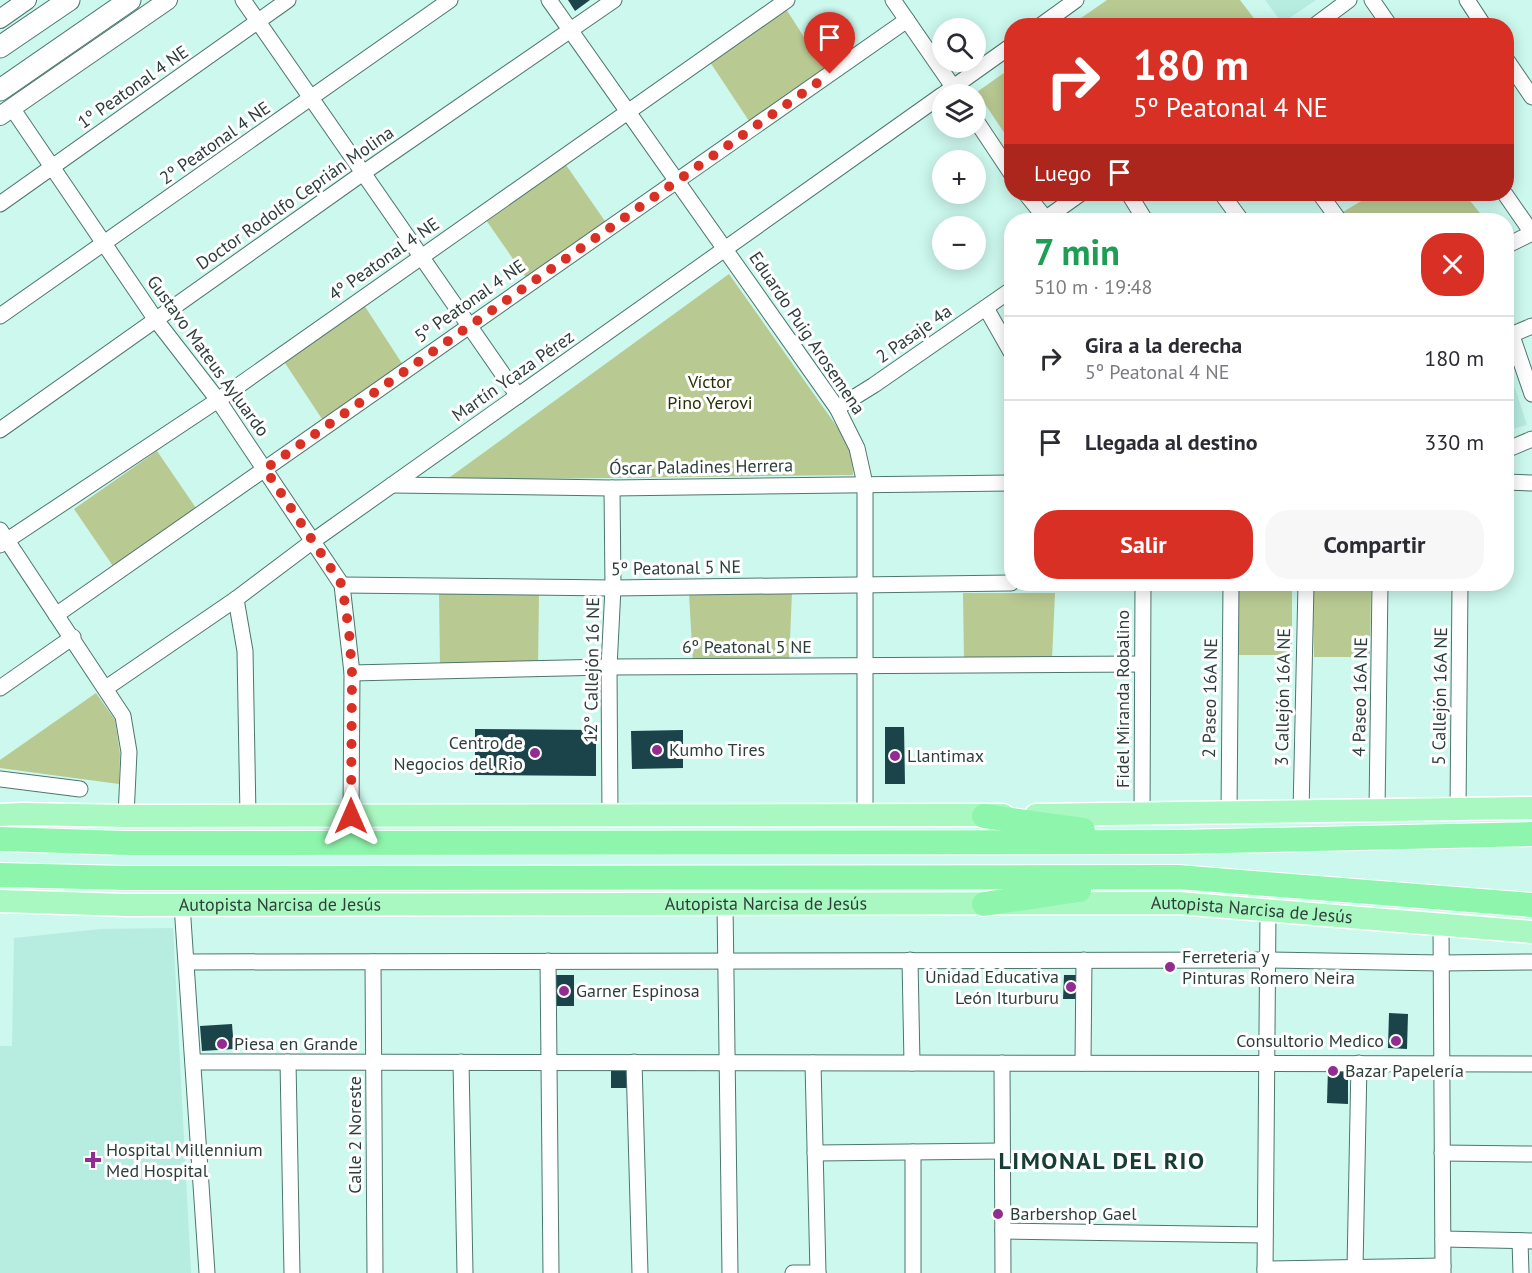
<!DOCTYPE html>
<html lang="es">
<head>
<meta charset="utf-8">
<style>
	body { margin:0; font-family:"PT Sans",sans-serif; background:#f7f7f7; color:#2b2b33; height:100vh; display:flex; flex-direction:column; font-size:22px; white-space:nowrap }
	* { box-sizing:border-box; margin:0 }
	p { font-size:20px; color:#7c7c81 }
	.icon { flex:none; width:33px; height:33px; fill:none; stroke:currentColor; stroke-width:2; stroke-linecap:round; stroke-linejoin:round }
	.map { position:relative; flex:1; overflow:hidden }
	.sheet { position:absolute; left:1004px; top:213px; width:510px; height:378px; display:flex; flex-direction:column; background:#fff; border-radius:24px; box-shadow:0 3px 15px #0003 }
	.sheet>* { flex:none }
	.top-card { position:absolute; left:1004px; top:18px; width:510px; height:183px; border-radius:24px; box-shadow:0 3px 15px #0003; background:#d93025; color:#fff; overflow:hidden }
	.buttons { position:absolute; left:932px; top:18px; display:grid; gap:12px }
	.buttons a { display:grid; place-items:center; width:54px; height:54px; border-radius:50%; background:#fff; box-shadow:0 3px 15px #0003; font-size:30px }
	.pin { position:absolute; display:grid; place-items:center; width:51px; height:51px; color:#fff; margin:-62px -26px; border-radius:50% 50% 50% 0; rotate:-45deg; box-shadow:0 0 6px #0007 }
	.pin .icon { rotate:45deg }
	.me { position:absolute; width:66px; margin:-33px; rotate:0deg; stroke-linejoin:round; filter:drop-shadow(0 0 4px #0008) }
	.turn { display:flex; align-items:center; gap:21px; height:126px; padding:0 30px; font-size:27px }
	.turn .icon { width:78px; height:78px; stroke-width:2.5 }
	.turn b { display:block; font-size:42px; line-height:51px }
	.then { display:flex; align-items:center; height:57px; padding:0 30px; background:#0003; gap:12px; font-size:22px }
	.round { display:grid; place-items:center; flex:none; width:63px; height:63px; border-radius:24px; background:#f7f7f7 }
	.head { display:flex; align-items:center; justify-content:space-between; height:102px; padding:0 30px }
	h1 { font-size:36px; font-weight:700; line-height:45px; color:#1e9e55 }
	.action { display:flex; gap:12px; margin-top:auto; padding:12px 30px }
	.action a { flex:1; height:69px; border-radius:24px; background:#d93025; color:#fff; font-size:24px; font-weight:700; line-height:69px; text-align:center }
	.action a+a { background:#f7f7f7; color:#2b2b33 }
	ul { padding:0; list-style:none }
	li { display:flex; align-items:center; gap:18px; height:84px; padding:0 30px; border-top:2px solid #e1e1e2 }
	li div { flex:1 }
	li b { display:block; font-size:22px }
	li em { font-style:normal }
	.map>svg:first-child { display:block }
	.built { fill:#b7ece0 }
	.green { fill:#b9c992 }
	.building { fill:#1a434a }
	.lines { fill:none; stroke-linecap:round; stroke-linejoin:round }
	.minor-casing { stroke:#4e766e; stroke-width:17 }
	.tertiary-casing { stroke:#4e766e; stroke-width:20 }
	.secondary-casing { stroke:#4e766e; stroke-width:23 }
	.primary-casing { stroke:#fff; stroke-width:25 }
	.trunk-casing { stroke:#fff; stroke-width:26 }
	.minor { stroke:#fff; stroke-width:15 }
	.tertiary { stroke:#fff; stroke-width:18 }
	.secondary { stroke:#fff; stroke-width:21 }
	.primary { stroke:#aaf8c1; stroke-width:22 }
	.trunk { stroke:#8ef6ac; stroke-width:24 }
	.route { stroke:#d93025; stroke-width:10; stroke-dasharray:0 18 }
	.poi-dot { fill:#932c91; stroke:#fff; stroke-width:2 }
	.labels { text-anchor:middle; stroke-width:6; stroke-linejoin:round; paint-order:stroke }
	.street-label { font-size:18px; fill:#2d3f3b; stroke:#fff }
	.park-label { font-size:18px; fill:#263000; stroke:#fff }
	.poi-label { font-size:18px; fill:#2d3f3b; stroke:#fff; text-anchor:start }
	.district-label { font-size:24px; font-weight:bold; letter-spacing:1.5px; fill:#163e37; stroke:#fff }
</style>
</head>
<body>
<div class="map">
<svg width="1532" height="1273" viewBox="0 0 1532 1273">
	<rect width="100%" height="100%" fill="#ccf8ee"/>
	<g class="built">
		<polygon points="1265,0 1316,0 1282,23"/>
		<polygon points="1506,361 1527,425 1506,431"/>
		<polygon points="173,928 191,1273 0,1273 0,1046 12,1046 14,938 101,929"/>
	</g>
	<g class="green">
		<polygon points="1107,0 1240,0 1259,25 1071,25"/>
		<polygon points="786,9 827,73 751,124 710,62"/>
		<polygon points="1011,68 1011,143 977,92"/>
		<polygon points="566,165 607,224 527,279 486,220"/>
		<polygon points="1373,194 1465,194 1485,220 1350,220 1343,212"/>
		<polygon points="729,274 852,448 853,475 446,480"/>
		<polygon points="364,305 403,365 324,422 285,363"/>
		<polygon points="157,451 198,511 115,569 74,509"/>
		<polygon points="1292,589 1292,655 1235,655 1235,591"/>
		<polygon points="1313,590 1371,590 1370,657 1314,657"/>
		<polygon points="439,592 539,593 538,668 440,669"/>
		<polygon points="792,592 789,662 693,663 689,594"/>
		<polygon points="963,593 1055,593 1052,659 964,660"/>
		<polygon points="96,693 115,720 120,754 119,784 0,768 0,760"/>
	</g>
	<g class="building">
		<polygon points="568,0 590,0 575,11"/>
		<polygon points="885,727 904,727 905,784 885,784"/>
		<polygon points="475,729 596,730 596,776 475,775"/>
		<polygon points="683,730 683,768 632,769 631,731"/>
		<rect x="554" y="975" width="20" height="31"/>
		<polygon points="1064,975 1079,975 1079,999 1063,999"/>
		<polygon points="1389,1013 1408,1014 1407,1049 1388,1048"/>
		<polygon points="232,1024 234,1049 202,1051 200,1026"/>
		<polygon points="1328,1068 1348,1068 1348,1104 1327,1103"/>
		<rect x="611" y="1070" width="17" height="18"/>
	</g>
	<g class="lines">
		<defs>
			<g id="minor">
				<polyline points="243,0 518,396"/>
				<polyline points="549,0 837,408 857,448 865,484 865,816"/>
				<polyline points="893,0 958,94"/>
				<polyline points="1372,0 1390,26"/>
				<polyline points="1467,0 1484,26"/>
				<polyline points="1040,26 1076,0"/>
				<polyline points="1314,26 1349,0"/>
				<polyline points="1506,59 1532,97"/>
				<polyline points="945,93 1011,46"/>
				<polyline points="12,108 156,320 218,400 342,585 352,673 351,816"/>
				<polyline points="975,119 1011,173"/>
				<polyline points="1026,194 1047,220"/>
				<polyline points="1129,194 1145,220"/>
				<polyline points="1222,194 1241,220"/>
				<polyline points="1320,194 1339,220"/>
				<polyline points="1505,194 1532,233"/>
				<polyline points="0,204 288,0"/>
				<polyline points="1045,219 1080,194"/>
				<polyline points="1506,246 1532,233"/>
				<polyline points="986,308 1011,352"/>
				<polyline points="0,316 450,0"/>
				<polyline points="1512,336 1532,394"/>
				<polyline points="1506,337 1532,326"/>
				<polyline points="837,408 874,385 1011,290"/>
				<polyline points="0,430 363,173 614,0"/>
				<polyline points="1506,450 1532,439"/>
				<polyline points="1506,482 1532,483"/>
				<polyline points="392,485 612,488 1011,483"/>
				<polyline points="0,530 123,716 129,752 126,816"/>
				<polyline points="0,545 218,400 787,0"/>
				<polyline points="342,585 613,588 1011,583"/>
				<polyline points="236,599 245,651 248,816"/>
				<polyline points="56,615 907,20"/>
				<polyline points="352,673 609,667 1142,664"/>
				<polyline points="0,688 73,637"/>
				<polyline points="106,688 236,599 313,541 942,95"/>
				<polyline points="0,779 80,789"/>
				<polyline points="1458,809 1460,584"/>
				<polyline points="1377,811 1380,584"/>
				<polyline points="1229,812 1231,584"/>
				<polyline points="1301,812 1306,584"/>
				<polyline points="1142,815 1143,584"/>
				<polyline points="610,816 609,667 613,588 612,488"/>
				<polyline points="725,904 730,1273"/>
				<polyline points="182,905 207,1273"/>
				<polyline points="1441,925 1443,1273"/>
				<polyline points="910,960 912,1063"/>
				<polyline points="548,961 551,1273"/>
				<polyline points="187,962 1267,960 1441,963 1532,962"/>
				<polyline points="373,962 375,1273"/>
				<polyline points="193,1062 1532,1064"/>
				<polyline points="288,1062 292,1273"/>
				<polyline points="461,1062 465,1273"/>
				<polyline points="634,1062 640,1273"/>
				<polyline points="813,1063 818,1273"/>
				<polyline points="1002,1063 1003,1273"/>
				<polyline points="1083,1063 1084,960"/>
				<polyline points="815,1153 1002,1151"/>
				<polyline points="1442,1153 1532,1154"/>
				<polyline points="1003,1231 1265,1235"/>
				<polyline points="1443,1239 1532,1241"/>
				<polyline points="1520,1241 1521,1273"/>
				<polyline points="1355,1268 1359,1063"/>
				<polyline points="1265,1269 1443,1266"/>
				<polyline points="793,1273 818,1273"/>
				<polyline points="913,1273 913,1152"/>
				<polyline points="1265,1273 1268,911"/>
			</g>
			<g id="tertiary">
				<polyline points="0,19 27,0"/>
				<polyline points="0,116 168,0"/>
			</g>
			<g id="secondary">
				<polyline points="0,47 69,0"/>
				<polyline points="0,90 130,0"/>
			</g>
			<g id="primary">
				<polyline points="0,815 23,814 126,816 1003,815"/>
				<polyline points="1036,815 1532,808"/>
				<path id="s1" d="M0 901 126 905 1178 903 1532 932"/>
			</g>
			<g id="trunk">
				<polyline points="984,816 1083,830"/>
				<polyline points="0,839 126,843 1178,842 1532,834"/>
				<polyline points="0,875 126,878 1178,877 1532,905"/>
				<polyline points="984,904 1079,890"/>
			</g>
		</defs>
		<use href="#minor" class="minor-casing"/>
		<use href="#tertiary" class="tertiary-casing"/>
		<use href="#secondary" class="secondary-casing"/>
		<use href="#primary" class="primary-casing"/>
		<use href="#trunk" class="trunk-casing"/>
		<use href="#minor" class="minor"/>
		<use href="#tertiary" class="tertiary"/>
		<use href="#secondary" class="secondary"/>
		<use href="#primary" class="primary"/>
		<use href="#trunk" class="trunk"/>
	</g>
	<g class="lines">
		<polyline class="route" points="351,816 352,673 349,631 342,585 265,469 830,74"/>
	</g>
	<g class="poi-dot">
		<circle cx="657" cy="750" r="6"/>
		<circle cx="535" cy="753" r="6"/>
		<circle cx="895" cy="756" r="6"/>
		<circle cx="1170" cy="967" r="6"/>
		<circle cx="1071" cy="987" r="6"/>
		<circle cx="564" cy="991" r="6"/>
		<circle cx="1396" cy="1041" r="6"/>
		<circle cx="222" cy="1044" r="6"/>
		<circle cx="1333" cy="1071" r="6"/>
		<path d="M90 1151h6v6h6v6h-6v6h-6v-6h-6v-6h6z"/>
		<circle cx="998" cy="1214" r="6"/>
	</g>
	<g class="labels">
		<g class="street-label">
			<text transform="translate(133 87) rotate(-35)" y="6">1º Peatonal 4 NE</text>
			<text transform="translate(215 143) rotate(-35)" y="6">2º Peatonal 4 NE</text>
			<text transform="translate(295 198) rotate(-35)" y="6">Doctor Rodolfo Ceprián Molina</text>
			<text transform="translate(384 259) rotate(-35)" y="6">4º Peatonal 4 NE</text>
			<text transform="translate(470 301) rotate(-35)" y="6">5º Peatonal 4 NE</text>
			<text transform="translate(807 333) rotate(56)" y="6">Eduardo Puig Arosemena</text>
			<text transform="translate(914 334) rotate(-35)" y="6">2 Pasaje 4a</text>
			<text transform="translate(208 356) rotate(54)" y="6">Gustavo Mateus Ayluardo</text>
			<text transform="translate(513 376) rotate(-35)" y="6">Martín Ycaza Pérez</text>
			<text transform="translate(701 467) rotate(-1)" y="6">Óscar Paladines Herrera</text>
			<text transform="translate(676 568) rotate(-1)" y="6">5º Peatonal 5 NE</text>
			<text x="747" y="653">6º Peatonal 5 NE</text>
			<text transform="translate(592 670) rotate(-89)" y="6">12° Callejón 16 NE</text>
			<text transform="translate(1440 696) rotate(-89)" y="6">5 Callejón 16A NE</text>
			<text transform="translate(1283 697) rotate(-89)" y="6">3 Callejón 16A NE</text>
			<text transform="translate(1360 697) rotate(-89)" y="6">4 Paseo 16A NE</text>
			<text transform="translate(1210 698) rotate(-89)" y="6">2 Paseo 16A NE</text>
			<text transform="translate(1123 699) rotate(-90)" y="6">Fidel Miranda Robalino</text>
			<text dy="6" stroke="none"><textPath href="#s1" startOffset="766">Autopista Narcisa de Jesús</textPath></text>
			<text dy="6" stroke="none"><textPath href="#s1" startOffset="280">Autopista Narcisa de Jesús</textPath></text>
			<text dy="6" stroke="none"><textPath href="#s1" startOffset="1252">Autopista Narcisa de Jesús</textPath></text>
			<text transform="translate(355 1135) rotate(-90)" y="6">Calle 2 Noreste</text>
		</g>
		<g class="park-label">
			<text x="710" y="388">Víctor<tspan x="710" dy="21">Pino Yerovi</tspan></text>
		</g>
		<g class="poi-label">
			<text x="523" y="749" text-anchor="end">Centro de<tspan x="523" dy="21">Negocios del Rio</tspan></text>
			<text x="669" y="756">Kumho Tires</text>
			<text x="907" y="762">Llantimax</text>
			<text x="1182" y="963">Ferreteria y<tspan x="1182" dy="21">Pinturas Romero Neira</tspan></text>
			<text x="1059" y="983" text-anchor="end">Unidad Educativa<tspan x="1059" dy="21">León Iturburu</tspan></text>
			<text x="576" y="997">Garner Espinosa</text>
			<text x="1384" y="1047" text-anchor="end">Consultorio Medico</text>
			<text x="234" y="1050">Piesa en Grande</text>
			<text x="1345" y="1077">Bazar Papelería</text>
			<text x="106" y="1156">Hospital Millennium<tspan x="106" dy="21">Med Hospital</tspan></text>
			<text x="1010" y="1220">Barbershop Gael</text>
		</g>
		<g class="district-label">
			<text x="1102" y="1169">LIMONAL DEL RIO</text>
		</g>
	</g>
</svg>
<div class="buttons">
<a><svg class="icon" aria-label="search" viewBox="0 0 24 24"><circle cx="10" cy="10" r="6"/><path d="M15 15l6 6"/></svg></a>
<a><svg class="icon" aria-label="layers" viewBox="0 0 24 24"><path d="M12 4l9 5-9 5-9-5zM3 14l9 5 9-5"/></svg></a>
<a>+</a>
<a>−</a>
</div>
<div class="pin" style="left:830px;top:74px;background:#d93025"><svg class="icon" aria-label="arrive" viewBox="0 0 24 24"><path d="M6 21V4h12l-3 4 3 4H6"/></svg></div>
<svg class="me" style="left:351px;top:816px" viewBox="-20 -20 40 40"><path d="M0-17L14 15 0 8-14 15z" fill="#d93025" stroke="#fff" stroke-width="4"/></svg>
<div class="top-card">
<div class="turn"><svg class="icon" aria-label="right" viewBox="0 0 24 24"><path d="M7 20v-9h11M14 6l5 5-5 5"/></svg><div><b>180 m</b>5º Peatonal 4 NE</div></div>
<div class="then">Luego<svg class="icon" aria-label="arrive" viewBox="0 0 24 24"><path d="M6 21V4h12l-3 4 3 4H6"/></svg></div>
</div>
<section class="sheet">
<div class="head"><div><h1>7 min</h1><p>510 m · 19:48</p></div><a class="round" style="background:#d93025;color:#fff"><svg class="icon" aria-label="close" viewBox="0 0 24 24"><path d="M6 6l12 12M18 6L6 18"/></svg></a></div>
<ul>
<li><svg class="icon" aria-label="right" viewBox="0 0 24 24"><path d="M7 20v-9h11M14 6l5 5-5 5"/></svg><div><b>Gira a la derecha</b><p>5º Peatonal 4 NE</p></div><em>180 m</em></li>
<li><svg class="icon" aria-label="arrive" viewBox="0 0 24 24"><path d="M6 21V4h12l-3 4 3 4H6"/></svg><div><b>Llegada al destino</b></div><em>330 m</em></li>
</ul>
<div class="action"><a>Salir</a><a>Compartir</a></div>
</section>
</div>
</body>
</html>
